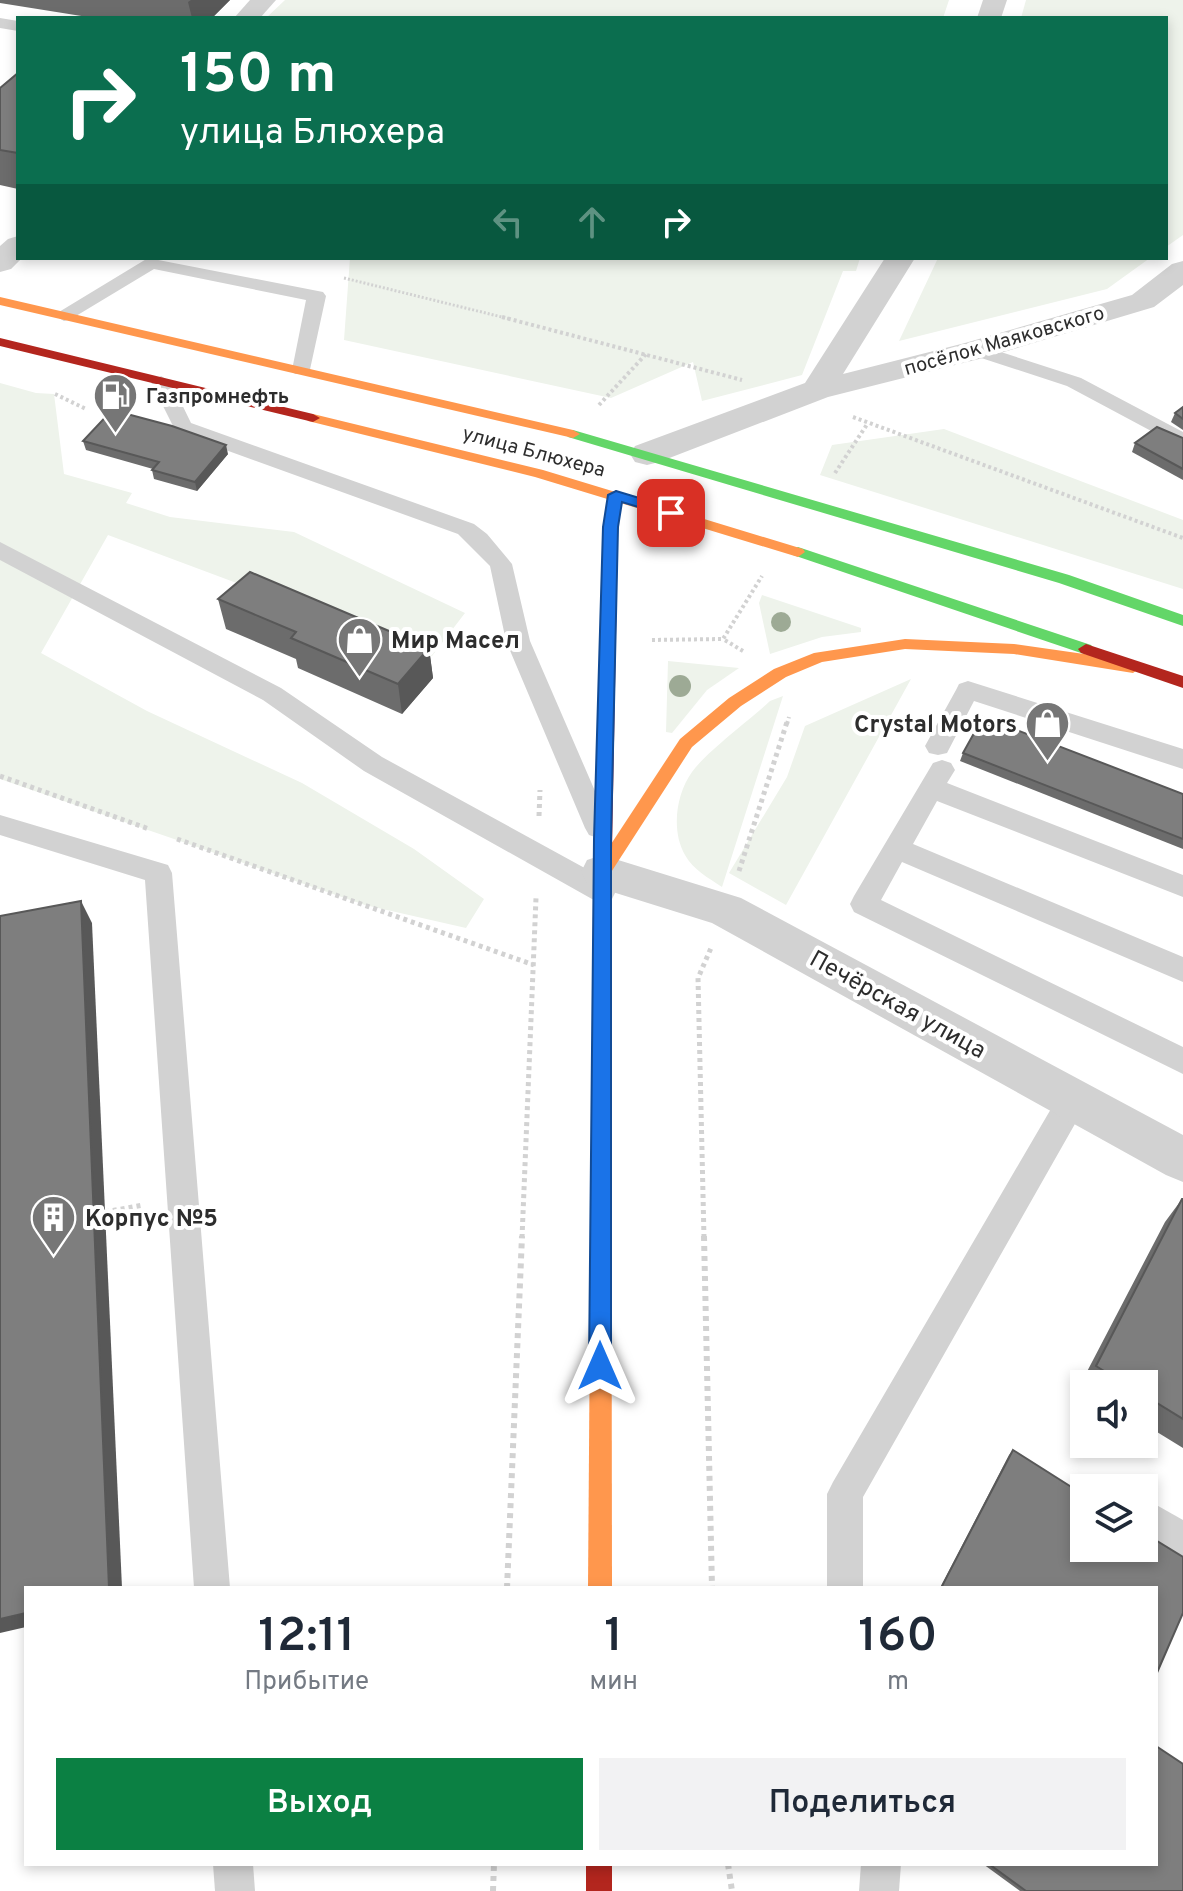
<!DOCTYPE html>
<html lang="ru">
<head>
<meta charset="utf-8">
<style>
	body { margin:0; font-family:Overpass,sans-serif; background:#f2f2f3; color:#1f2937; height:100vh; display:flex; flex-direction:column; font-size:30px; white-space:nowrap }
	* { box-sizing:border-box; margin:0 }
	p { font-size:26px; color:#747a83 }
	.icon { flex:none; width:44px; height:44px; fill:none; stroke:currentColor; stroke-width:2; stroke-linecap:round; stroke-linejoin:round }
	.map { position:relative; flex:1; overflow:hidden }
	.sheet { position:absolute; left:24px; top:1586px; width:1134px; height:280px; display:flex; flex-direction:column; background:#fff; border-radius:0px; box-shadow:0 4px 12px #0003 }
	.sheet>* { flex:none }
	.hud { position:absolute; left:16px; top:16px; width:1152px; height:244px; border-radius:0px; box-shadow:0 4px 12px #0003; background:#0b6e4f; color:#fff; overflow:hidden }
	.controls { position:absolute; left:1070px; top:1370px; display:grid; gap:16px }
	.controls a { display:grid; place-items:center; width:88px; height:88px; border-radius:0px; background:#fff; box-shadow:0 4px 12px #0003; font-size:40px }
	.pin { position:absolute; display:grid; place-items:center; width:68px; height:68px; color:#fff; margin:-34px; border-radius:16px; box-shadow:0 4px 12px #0006 }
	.me { position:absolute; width:88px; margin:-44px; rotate:0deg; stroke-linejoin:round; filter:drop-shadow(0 0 6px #0008) }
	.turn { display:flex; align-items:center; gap:28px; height:168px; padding:0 32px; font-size:36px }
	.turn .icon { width:104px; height:104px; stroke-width:2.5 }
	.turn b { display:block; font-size:56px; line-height:68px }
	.lanes { display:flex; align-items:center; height:76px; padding:0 32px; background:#0003; justify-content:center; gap:40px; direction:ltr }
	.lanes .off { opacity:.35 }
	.eta { display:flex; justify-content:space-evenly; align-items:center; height:136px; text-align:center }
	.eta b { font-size:48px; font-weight:600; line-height:56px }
	.primary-button { display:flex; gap:16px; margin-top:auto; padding:16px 32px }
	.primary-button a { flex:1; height:92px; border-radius:0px; background:#0b8043; color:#fff; font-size:32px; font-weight:600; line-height:92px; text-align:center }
	.primary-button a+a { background:#f2f2f3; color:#1f2937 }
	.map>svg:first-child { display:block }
	.green { fill:#eef3eb }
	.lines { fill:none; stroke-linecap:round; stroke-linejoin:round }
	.path-far3 { stroke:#d2d2d2; stroke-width:3; stroke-dasharray:2 2; stroke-linecap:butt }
	.path-far2 { stroke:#d2d2d2; stroke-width:4; stroke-dasharray:3 3; stroke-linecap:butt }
	.path-far1 { stroke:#d2d2d2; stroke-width:5; stroke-dasharray:4 4; stroke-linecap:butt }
	.path { stroke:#d2d2d2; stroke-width:6; stroke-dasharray:5 5; stroke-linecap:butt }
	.lane { fill:#d2d2d2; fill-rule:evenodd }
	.street { fill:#d2d2d2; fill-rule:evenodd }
	.fast { fill:#63d668; fill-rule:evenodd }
	.slow { fill:#ff974d; fill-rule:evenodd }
	.jam { fill:#b3261e; fill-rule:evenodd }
	.tree { fill:#9daa95 }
	.wall { fill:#6c6c6c }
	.shaded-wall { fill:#585858 }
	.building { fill:#7e7e7e; stroke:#585858; stroke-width:2 }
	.route { fill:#1a73e8; stroke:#114b97; stroke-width:2 }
	.labels { text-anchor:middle; stroke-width:8; stroke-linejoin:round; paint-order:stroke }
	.far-street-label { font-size:20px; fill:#2d2d2d; stroke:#fff }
	.far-poi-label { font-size:20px; font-weight:bold; fill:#2d2d2d; stroke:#fff; text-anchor:start }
	.poi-label { font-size:24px; font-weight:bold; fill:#2d2d2d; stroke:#fff; text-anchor:start }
	.street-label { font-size:24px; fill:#2d2d2d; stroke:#fff }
</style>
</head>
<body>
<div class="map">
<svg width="1183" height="1891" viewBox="0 0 1183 1891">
	<rect width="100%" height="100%" fill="#fff"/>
	<g class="green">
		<polygon points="285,0 949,0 943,18 266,18"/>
		<polygon points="1026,0 1183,0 1183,235 1166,247 1166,18 1021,18"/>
		<polygon points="350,258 860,258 856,271 843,271 802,375 702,401 693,362 611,398 344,340"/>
		<polygon points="938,258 1150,258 1107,289 899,341"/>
		<polygon points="0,383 36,393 54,394 64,474 132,493 126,503 170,517 294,532 465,613 432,656 108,535 41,653 147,711 302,783 414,849 484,899 466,928 365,905 0,779"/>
		<polygon points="944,429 1183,520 1183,589 820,475 832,445"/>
		<polygon points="762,595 861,628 861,632 822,637 770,654 759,603"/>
		<polygon points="668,661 739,668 707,690 672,733 666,732"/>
		<polygon points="911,679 786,905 729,873 787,777 805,726"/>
		<path d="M783 696 722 887C709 878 693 870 685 855 671 831 676 794 692 772 706 752 750 720 770 701Z"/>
	</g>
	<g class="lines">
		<polyline class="path-far3" points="344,278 510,319"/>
		<g class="path-far2">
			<polyline points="502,317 742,380"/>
			<polyline points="55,394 86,409"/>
			<polyline points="599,405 647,353"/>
			<polyline points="853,417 1183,538"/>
			<polyline points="835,473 868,423"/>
			<polyline points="652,640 723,639"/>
			<polyline points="743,651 723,639 762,576"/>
			<polyline points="787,724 789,717"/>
		</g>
		<g class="path-far1">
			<polyline points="0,776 149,829"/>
			<polyline points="539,816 540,790"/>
			<polyline points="177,839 534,965"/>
			<polyline points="739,871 787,722"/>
			<polyline points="105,1212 143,1205"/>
			<polyline points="522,1238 536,898"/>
			<polyline points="704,1238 698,978 711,948"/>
		</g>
		<g class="path">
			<polyline points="704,1236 712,1588"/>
			<polyline points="507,1588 522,1236"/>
			<polyline points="728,1864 732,1891"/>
			<polyline points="493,1891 494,1864"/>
		</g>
		<g class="lane">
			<polygon points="0,18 18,21 18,31 0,28"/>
			<polygon points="148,258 323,292 326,296 309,374 295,374 292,370 306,300 154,269 71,319 64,321 54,315"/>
			<polygon points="976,344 1081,378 1183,432 1183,448 1067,386 969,354 966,350"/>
			<polygon points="161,376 171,382 191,423 474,524 487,534 512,564 530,641 611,828 607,835 598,838 589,835 585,828 506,641 490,566 458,534 176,432 151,382"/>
			<polygon points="0,542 281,688 382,757 612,883 616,891 612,899 602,902 592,899 364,771 263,700 0,560"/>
			<polygon points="968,681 1183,749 1183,769 974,701 947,753 938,755 929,753 925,746 956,690 959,684"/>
			<polygon points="942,760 951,763 955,770 947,783 1183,875 1183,897 937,801 913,844 1183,957 1183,982 902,862 881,900 1183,1047 1183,1074 854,912 850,904 854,896 933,763"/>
			<polygon points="0,815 168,865 172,873 230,1588 194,1588 145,880 0,835"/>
			<polygon points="1073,1086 1084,1090 1088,1099 1084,1108 863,1497 863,1588 827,1588 827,1494 833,1482 1062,1090"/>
			<polygon points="1144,1498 1183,1520 1183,1559 1144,1537"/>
			<polygon points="213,1864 253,1864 255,1891 215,1891"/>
			<polygon points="861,1864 901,1864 899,1891 859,1891"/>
		</g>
		<g class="street">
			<polygon points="250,0 276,0 260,18 234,18"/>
			<polygon points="983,0 1007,0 1001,18 977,18"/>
			<polygon points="18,236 18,258 22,258 11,269 0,272 0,246 8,239"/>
			<polygon points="885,258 915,258 843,374 965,343 1132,295 1172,264 1183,261 1183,285 1154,307 987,357 828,397 659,462 647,465 635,462 630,454 635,446 805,383"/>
			<polygon points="602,855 741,898 1183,1135 1183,1182 1166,1175 712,923 587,884 581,872 587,860"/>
		</g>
		<g class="fast">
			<polygon points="573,430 1069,575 1183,615 1183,626 1059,583 568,437 566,434"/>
			<polygon points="798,547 1091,645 1094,649 1086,654 1081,653 793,555 793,549"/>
		</g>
		<g class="slow">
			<polygon points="0,297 573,430 580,434 573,438 0,305"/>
			<polygon points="313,414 543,470 803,549 805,552 798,557 535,477 308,421 306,418"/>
			<polygon points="905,639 1014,644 1133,661 1141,667 1133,673 1014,654 905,649 822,662 786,677 741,706 692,747 608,877 596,877 593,872 596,867 680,739 729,698 774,669 814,653"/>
			<polygon points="602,898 608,900 611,905 612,1588 588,1588 593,905 596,900"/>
		</g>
		<g class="jam">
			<polygon points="0,338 313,414 320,418 313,422 0,346"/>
			<polygon points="616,490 623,495 618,527 611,905 608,910 596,910 593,905 604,527 609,495"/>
			<polygon points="1086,644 1183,676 1183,688 1081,653 1078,649"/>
			<rect x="586" y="1864" width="26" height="27"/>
		</g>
	</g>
	<g class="tree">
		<circle cx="781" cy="622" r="10"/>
		<circle cx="680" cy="686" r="11"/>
	</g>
	<g class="wall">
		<polygon points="0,0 230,0 212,18 94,18 0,3"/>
		<polygon points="18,73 18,189 0,185 0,88"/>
		<polygon points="1183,407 1183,430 1171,422 1175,413"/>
		<polygon points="1183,438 1183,480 1132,452 1135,443"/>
		<polygon points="83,441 228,454 197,491 154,479 152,470 153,469 86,450"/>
		<polygon points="218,599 429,648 433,678 402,714 298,668 296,659 226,629"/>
		<polygon points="963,753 1183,794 1183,849 960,761"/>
		<polygon points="1182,1199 1183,1199 1183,1448 1144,1424 1144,1384 1084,1384 1084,1387 1080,1385 1165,1222"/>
		<polygon points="1013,1450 1156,1588 940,1588 1009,1455"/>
		<polygon points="983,1864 1156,1864 1183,1891 1020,1891"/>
	</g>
	<g class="shaded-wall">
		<polygon points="191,0 230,0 212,18 192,18 188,2"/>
		<polygon points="226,445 228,454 197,491 195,482"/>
		<polygon points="429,648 433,678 402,714 398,684"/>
		<polygon points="81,901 92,923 122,1588 109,1588"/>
		<polygon points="26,1613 26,1627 0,1633 0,1619"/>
	</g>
	<g class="building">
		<polygon points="18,73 18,153 0,150 0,88"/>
		<polygon points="1183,407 1183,419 1175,413"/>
		<polygon points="112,410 172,426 226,445 195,482 152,470 159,462 83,441"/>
		<polygon points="1157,427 1183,438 1183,469 1135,443"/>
		<polygon points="250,572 429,648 398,684 291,638 296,632 218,599"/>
		<polygon points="983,717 1183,794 1183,839 963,753"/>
		<polygon points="81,901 109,1588 26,1588 26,1613 0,1619 0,916"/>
		<polygon points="1182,1199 1183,1199 1183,1419 1144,1395 1144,1384 1125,1384 1096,1366"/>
		<polygon points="1013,1450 1084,1495 1084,1548 1144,1548 1144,1533 1183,1557 1183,1613 1156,1675 1156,1588 941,1588"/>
		<polygon points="1156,1746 1183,1764 1183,1891 1026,1891 989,1864 1156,1864"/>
	</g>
	<polygon class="route" points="616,491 676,509 678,513 671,517 622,502 618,527 611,839 611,1366 608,1374 600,1377 593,1374 589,1366 594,839 603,527 608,495"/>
	<defs>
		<symbol id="fuel-pin" viewBox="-11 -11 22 30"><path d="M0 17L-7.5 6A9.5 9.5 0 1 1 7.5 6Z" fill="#767676" stroke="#fff"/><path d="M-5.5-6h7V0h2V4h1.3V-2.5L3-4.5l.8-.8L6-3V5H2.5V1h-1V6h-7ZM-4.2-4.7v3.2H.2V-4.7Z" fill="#fff"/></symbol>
		<symbol id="shop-pin" viewBox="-11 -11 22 30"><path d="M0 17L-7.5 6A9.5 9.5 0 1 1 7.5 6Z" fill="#767676" stroke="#fff"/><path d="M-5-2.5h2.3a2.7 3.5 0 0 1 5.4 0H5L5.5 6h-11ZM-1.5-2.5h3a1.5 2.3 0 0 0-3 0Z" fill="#fff"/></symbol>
		<symbol id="building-pin" viewBox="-11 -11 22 30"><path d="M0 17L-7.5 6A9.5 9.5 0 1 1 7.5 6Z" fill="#767676" stroke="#fff"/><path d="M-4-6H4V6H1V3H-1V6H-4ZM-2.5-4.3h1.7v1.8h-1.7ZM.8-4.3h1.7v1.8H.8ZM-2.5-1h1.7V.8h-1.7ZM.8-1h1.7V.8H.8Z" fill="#fff"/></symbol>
	</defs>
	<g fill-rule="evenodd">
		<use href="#fuel-pin" x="90" y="370" width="51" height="69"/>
		<use href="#shop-pin" x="334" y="614" width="51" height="69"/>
		<use href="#shop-pin" x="1022" y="698" width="51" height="69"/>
		<use href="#building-pin" x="28" y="1192" width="51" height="69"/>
	</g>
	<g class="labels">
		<g class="far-street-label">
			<text transform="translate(1004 340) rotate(-16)" y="7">посёлок Маяковского</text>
			<text transform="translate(534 451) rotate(15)" y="7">улица Блюхера</text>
		</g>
		<g class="far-poi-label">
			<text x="146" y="403">Газпромнефть</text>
		</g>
		<g class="poi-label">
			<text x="391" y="648">Мир Масел</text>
			<text x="1017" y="732" text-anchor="end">Crystal Motors</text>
			<text x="85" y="1226">Корпус №5</text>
		</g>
		<g class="street-label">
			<text transform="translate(898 1004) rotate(29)" y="8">Печёрская улица</text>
		</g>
	</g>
</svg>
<div class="controls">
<a><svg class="icon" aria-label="sound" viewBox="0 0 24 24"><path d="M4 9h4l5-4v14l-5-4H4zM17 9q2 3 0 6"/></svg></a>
<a><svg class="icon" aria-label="layers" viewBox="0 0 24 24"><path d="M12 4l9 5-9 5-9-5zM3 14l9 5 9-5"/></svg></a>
</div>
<div class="pin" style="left:671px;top:513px;background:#d93025"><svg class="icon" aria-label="arrive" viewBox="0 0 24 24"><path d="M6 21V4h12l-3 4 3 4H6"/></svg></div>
<svg class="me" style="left:600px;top:1366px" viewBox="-20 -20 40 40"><path d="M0-17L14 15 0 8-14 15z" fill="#1a73e8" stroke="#fff" stroke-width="4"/></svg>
<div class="hud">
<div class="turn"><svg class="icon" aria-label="right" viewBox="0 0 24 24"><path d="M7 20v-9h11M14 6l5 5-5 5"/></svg><div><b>150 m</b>улица Блюхера</div></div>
<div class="lanes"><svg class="icon off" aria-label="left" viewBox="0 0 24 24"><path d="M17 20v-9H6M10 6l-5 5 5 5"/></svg><svg class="icon off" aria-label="ahead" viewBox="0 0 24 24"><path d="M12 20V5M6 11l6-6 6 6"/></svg><svg class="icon" aria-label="right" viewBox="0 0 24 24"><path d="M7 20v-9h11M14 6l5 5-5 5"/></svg></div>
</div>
<section class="sheet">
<div class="eta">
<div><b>12:11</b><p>Прибытие</p></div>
<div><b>1</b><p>мин</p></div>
<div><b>160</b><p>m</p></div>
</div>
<div class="primary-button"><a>Выход</a><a>Поделиться</a></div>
</section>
</div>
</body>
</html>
